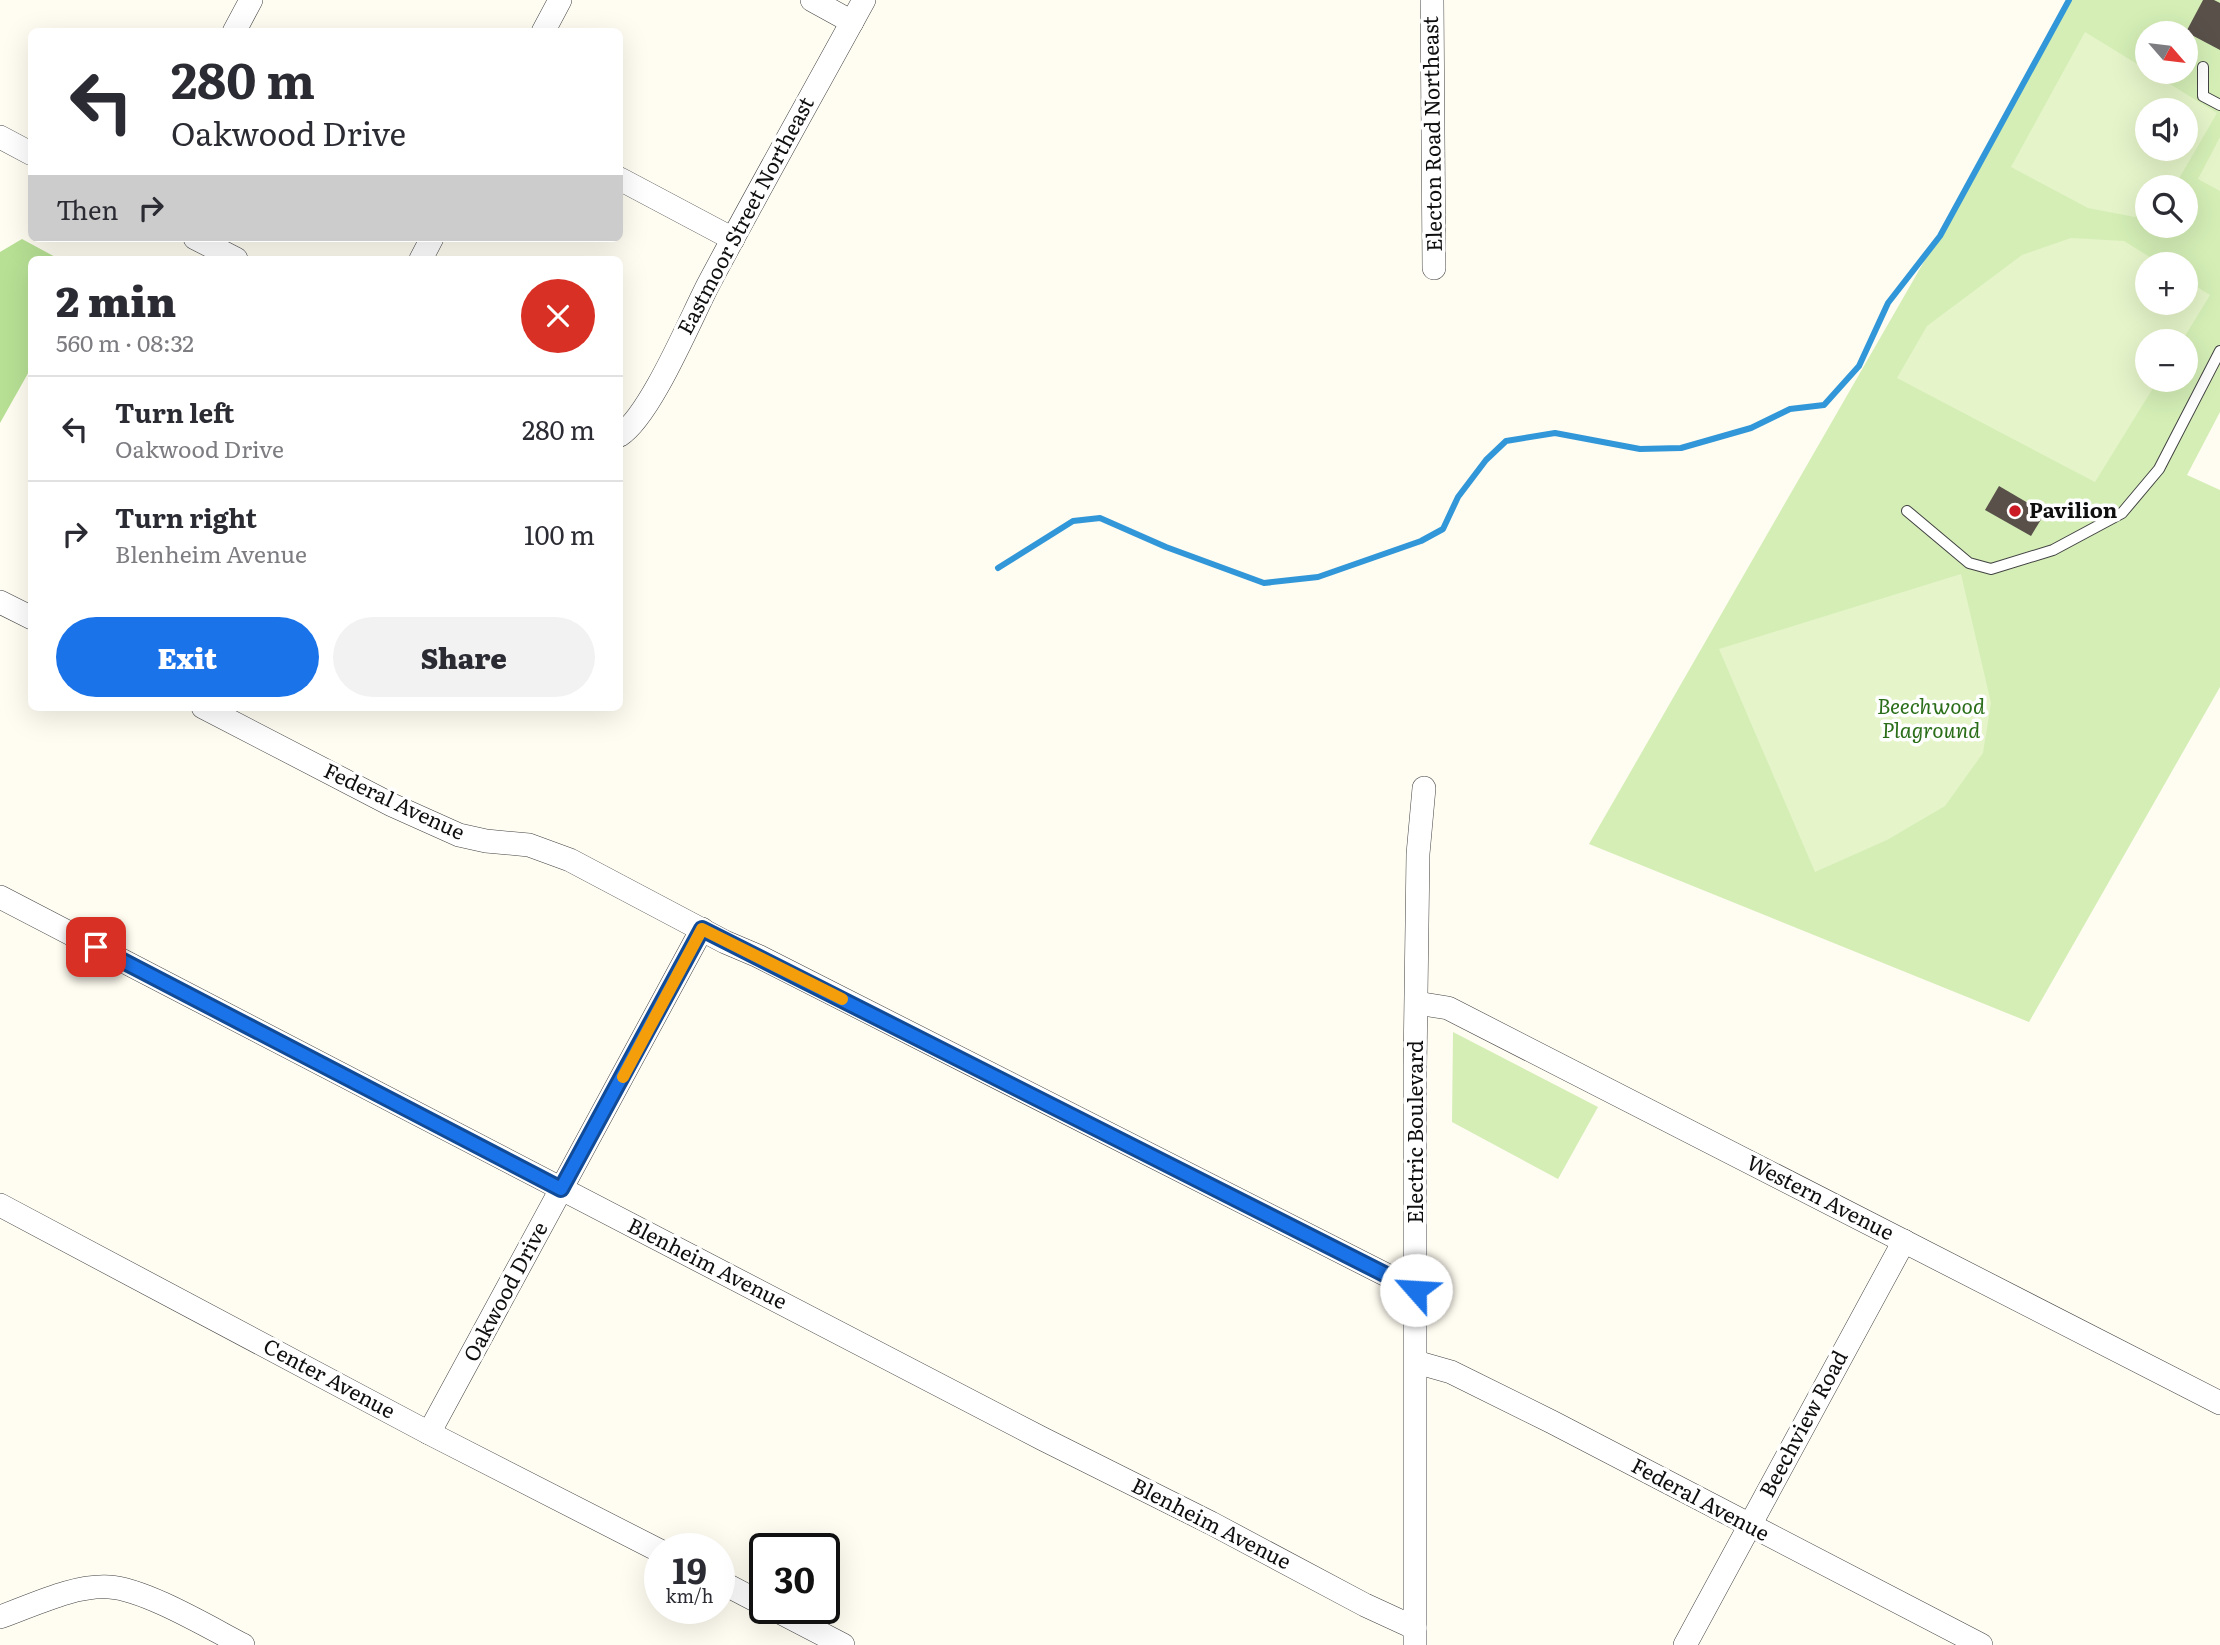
<!DOCTYPE html>
<html lang="en">
<head>
<meta charset="utf-8">
<style>
	body { margin:0; font-family:Literata,serif; background:#f2f2f3; color:#2b2b33; height:100vh; display:flex; flex-direction:column; font-size:26px; white-space:nowrap }
	* { box-sizing:border-box; margin:0 }
	p { font-size:23px; color:#7c7c81 }
	.icon { flex:none; width:38px; height:38px; fill:none; stroke:currentColor; stroke-width:2; stroke-linecap:round; stroke-linejoin:round }
	.map { position:relative; flex:1; overflow:hidden }
	.details { position:absolute; left:28px; top:256px; width:595px; height:455px; display:flex; flex-direction:column; background:#fff; border-radius:10px; box-shadow:0 7px 28px #0002 }
	.details>* { flex:none }
	.top-card { position:absolute; left:28px; top:28px; width:595px; height:214px; border-radius:10px; box-shadow:0 7px 28px #0002; background:#fff; color:#2b2b33; overflow:hidden }
	.needle { width:46px; rotate:118deg }
	.fabs { position:absolute; left:2135px; top:21px; display:grid; gap:14px }
	.fabs a { display:grid; place-items:center; width:63px; height:63px; border-radius:50%; background:#fff; box-shadow:0 7px 28px #0002; font-size:35px }
	.speed { position:absolute; left:644px; top:1533px; display:flex; gap:14px; font-size:35px; font-weight:700; text-align:center }
	.speed>* { display:grid; place-content:center; width:91px; height:91px; border-radius:50%; background:#fff; box-shadow:0 7px 28px #0002; line-height:1 }
	.speed small { font-size:18px; font-weight:400 }
	.speed .limit { border:4px solid #111; border-radius:10px; background:#fff; color:#111 }
	.pin { position:absolute; display:grid; place-items:center; width:60px; height:60px; color:#fff; margin:-30px; border-radius:14px; box-shadow:0 4px 10px #0006 }
	.me { position:absolute; width:77px; margin:-38px; rotate:296deg; stroke-linejoin:round; filter:drop-shadow(0 0 5px #0008) }
	.turn { display:flex; align-items:center; gap:24px; height:147px; padding:0 28px; font-size:32px }
	.turn .icon { width:91px; height:91px; stroke-width:2.5 }
	.turn b { display:block; font-size:49px; line-height:60px }
	.then { display:flex; align-items:center; height:66px; padding:0 28px; background:#0003; gap:14px; font-size:26px }
	.round { display:grid; place-items:center; flex:none; width:74px; height:74px; border-radius:37px; background:#f2f2f3 }
	.summary { display:flex; align-items:center; justify-content:space-between; height:119px; padding:0 28px }
	h1 { font-size:42px; font-weight:800; line-height:52px }
	.primary-button { display:flex; gap:14px; margin-top:auto; padding:14px 28px }
	.primary-button a { flex:1; height:80px; border-radius:42px; background:#1a73e8; color:#fff; font-size:28px; font-weight:800; line-height:80px; text-align:center }
	.primary-button a+a { background:#f2f2f3; color:#2b2b33 }
	ul { padding:0; list-style:none }
	li { display:flex; align-items:center; gap:21px; height:105px; padding:0 28px; border-top:2px solid #e1e1e2 }
	li div { flex:1 }
	li b { display:block; font-size:26px }
	li em { font-style:normal }
	.map>svg:first-child { display:block }
	.green { fill:#d4eeb6; fill-rule:evenodd }
	.forest { fill:#b7e094 }
	.pitch { fill:#e5f4c9; fill-rule:evenodd }
	.lines { fill:none; stroke-linecap:round; stroke-linejoin:round }
	.stream { stroke:#3197d9; stroke-width:6 }
	.building { fill:#59504a }
	.lane-casing { stroke:#424242; stroke-width:12 }
	.street-casing { stroke:#424242; stroke-width:24 }
	.lane { stroke:#fff; stroke-width:10 }
	.street { stroke:#fff; stroke-width:23 }
	.route-casing { stroke:#114b97; stroke-width:18 }
	.route { stroke:#1a73e8; stroke-width:12 }
	.slow { stroke:#f59e0b; stroke-width:12 }
	.poi-dot { fill:#cc1a24; stroke:#fff; stroke-width:2.5 }
	.labels { text-anchor:middle; stroke-width:7; stroke-linejoin:round; paint-order:stroke }
	.street-label { font-size:21px; fill:#0f0f0f; stroke:#fff }
	.poi-label { font-size:21px; font-weight:bold; fill:#0f0f0f; stroke:#fff; text-anchor:start }
	.park-label { font-size:21px; font-style:italic; fill:#2b6e19; stroke:#fff }
</style>
</head>
<body>
<div class="map">
<svg width="2220" height="1645" viewBox="0 0 2220 1645">
	<rect width="100%" height="100%" fill="#fffcf1"/>
	<g class="green">
		<path d="M2071 0H2220V412L2187 475 2220 490V687L2029 1022 1589 844 1998 133ZM2147 33H2186V72H2147ZM2147 110H2186V149H2147ZM2147 187H2186V226H2147ZM2147 264H2186V303H2147ZM2147 341H2186V380H2147Z"/>
		<polygon points="1453,1032 1598,1107 1558,1179 1452,1122"/>
	</g>
	<polygon class="forest" points="22,239 59,259 32,259 31,368 0,423 0,252"/>
	<g class="pitch">
		<path d="M2085 32 2217 113 2174 187H2147V207L2135 217 2088 208 2011 167ZM2147 110H2186V149H2147Z"/>
		<polygon points="2220,137 2220,191 2198,179"/>
		<polygon points="2071,238 2124,241 2161,264 2147,264 2147,303 2186,303 2186,280 2210,295 2182,341 2147,341 2147,380 2158,380 2095,482 1897,378 1927,326 2022,255"/>
		<polygon points="1961,574 1991,703 1983,753 1945,806 1887,840 1815,872 1719,649"/>
	</g>
	<g class="lines">
		<polyline class="stream" points="998,568 1073,521 1100,518 1166,547 1264,583 1318,577 1421,541 1443,529 1458,497 1486,460 1506,441 1555,433 1640,449 1681,448 1751,428 1790,409 1824,405 1859,366 1888,303 1940,236 2069,0"/>
	</g>
	<g class="building">
		<polygon points="2203,0 2214,0 2220,3 2220,50 2186,32"/>
		<polygon points="1999,486 2045,513 2031,536 1985,510"/>
	</g>
	<g class="lines">
		<defs>
			<g id="lane">
				<polyline points="2203,67 2203,96 2220,105"/>
				<polyline points="1907,511 1969,563 1991,569 2053,550 2122,513 2159,469 2220,351"/>
			</g>
			<g id="street">
				<polyline points="812,0 852,22"/>
				<polyline points="1432,0 1434,268"/>
				<polyline points="234,32 251,0"/>
				<polyline points="543,32 560,0"/>
				<polyline points="0,137 32,154"/>
				<polyline points="620,179 733,239"/>
				<polyline points="195,238 236,259"/>
				<polyline points="421,259 432,238"/>
				<path d="M620 435C650 416 690 320 708 285 759 189 812 95 864 0"/>
				<polyline points="0,602 32,618"/>
				<polyline points="203,707 392,805 459,835 486,841 529,845 570,860 725,942 758,956 1416,1290"/>
				<polyline points="0,897 1043,1439 1211,1523 1365,1605 1415,1628"/>
				<polyline points="1417,1003 1448,1008 2220,1403"/>
				<polyline points="0,1205 429,1433 660,1551"/>
				<polyline points="1416,1362 1451,1372 1552,1422 1981,1645"/>
				<polyline points="429,1433 702,929"/>
				<polyline points="719,1581 765,1605"/>
				<polyline points="772,1608 843,1645"/>
				<path d="M0 1617C34 1605 73 1585 109 1587 145 1589 210 1628 243 1645"/>
				<polyline points="1415,1645 1415,1066 1418,854 1424,788"/>
				<polyline points="1685,1645 1904,1241"/>
			</g>
		</defs>
		<use href="#lane" class="lane-casing"/>
		<use href="#street" class="street-casing"/>
		<use href="#lane" class="lane"/>
		<use href="#street" class="street"/>
	</g>
	<g class="lines">
		<defs>
			<polyline id="route" points="96,947 561,1189 702,929 1416,1290"/>
		</defs>
		<use href="#route" class="route-casing"/>
		<use href="#route" class="route"/>
		<polyline class="slow" points="623,1077 702,929 842,999"/>
	</g>
	<circle class="poi-dot" cx="2015" cy="511" r="7"/>
	<g class="labels">
		<g class="street-label">
			<text transform="translate(1433 134) rotate(-91)" y="7">Electon Road Northeast</text>
			<text transform="translate(746 216) rotate(-62)" y="7">Eastmoor Street Northeast</text>
			<text transform="translate(394 802) rotate(25)" y="7">Federal Avenue</text>
			<text transform="translate(1416 1132) rotate(-90)" y="7">Electric Boulevard</text>
			<text transform="translate(1820 1198) rotate(27)" y="7">Western Avenue</text>
			<text transform="translate(707 1264) rotate(27)" y="7">Blenheim Avenue</text>
			<text transform="translate(506 1292) rotate(-62)" y="7">Oakwood Drive</text>
			<text transform="translate(329 1379) rotate(28)" y="7">Center Avenue</text>
			<text transform="translate(1804 1424) rotate(-62)" y="7">Beechview Road</text>
			<text transform="translate(1700 1500) rotate(28)" y="7">Federal Avenue</text>
			<text transform="translate(1211 1524) rotate(27)" y="7">Blenheim Avenue</text>
		</g>
		<g class="poi-label">
			<text x="2029" y="518">Pavilion</text>
		</g>
		<g class="park-label">
			<text x="1931" y="714">Beechwood<tspan x="1931" dy="24">Plaground</tspan></text>
		</g>
	</g>
</svg>
<div class="fabs">
<a><svg class="needle" viewBox="-14 -14 28 28"><path d="M0-13l5 13h-10z" fill="#e53935"/><path d="M0 13l5-13h-10z" fill="#7c7c81"/></svg></a>
<a><svg class="icon" aria-label="sound" viewBox="0 0 24 24"><path d="M4 9h4l5-4v14l-5-4H4zM17 9q2 3 0 6"/></svg></a>
<a><svg class="icon" aria-label="search" viewBox="0 0 24 24"><circle cx="10" cy="10" r="6"/><path d="M15 15l6 6"/></svg></a>
<a>+</a>
<a>−</a>
</div>
<div class="speed"><div>19<small>km/h</small></div><div class="limit">30</div></div>
<div class="pin" style="left:96px;top:947px;background:#d93025"><svg class="icon" aria-label="arrive" viewBox="0 0 24 24"><path d="M6 21V4h12l-3 4 3 4H6"/></svg></div>
<svg class="me" style="left:1416px;top:1290px" viewBox="-20 -20 40 40"><circle r="19" fill="#fff"/><path d="M0-13L10 11 0 6-10 11z" fill="#1a73e8"/></svg>
<div class="top-card">
<div class="turn"><svg class="icon" aria-label="left" viewBox="0 0 24 24"><path d="M17 20v-9H6M10 6l-5 5 5 5"/></svg><div><b>280 m</b>Oakwood Drive</div></div>
<div class="then">Then<svg class="icon" aria-label="right" viewBox="0 0 24 24"><path d="M7 20v-9h11M14 6l5 5-5 5"/></svg></div>
</div>
<section class="details">
<div class="summary"><div><h1>2 min</h1><p>560 m · 08:32</p></div><a class="round" style="background:#d93025;color:#fff"><svg class="icon" aria-label="close" viewBox="0 0 24 24"><path d="M6 6l12 12M18 6L6 18"/></svg></a></div>
<ul>
<li><svg class="icon" aria-label="left" viewBox="0 0 24 24"><path d="M17 20v-9H6M10 6l-5 5 5 5"/></svg><div><b>Turn left</b><p>Oakwood Drive</p></div><em>280 m</em></li>
<li><svg class="icon" aria-label="right" viewBox="0 0 24 24"><path d="M7 20v-9h11M14 6l5 5-5 5"/></svg><div><b>Turn right</b><p>Blenheim Avenue</p></div><em>100 m</em></li>
</ul>
<div class="primary-button"><a>Exit</a><a>Share</a></div>
</section>
</div>
</body>
</html>
